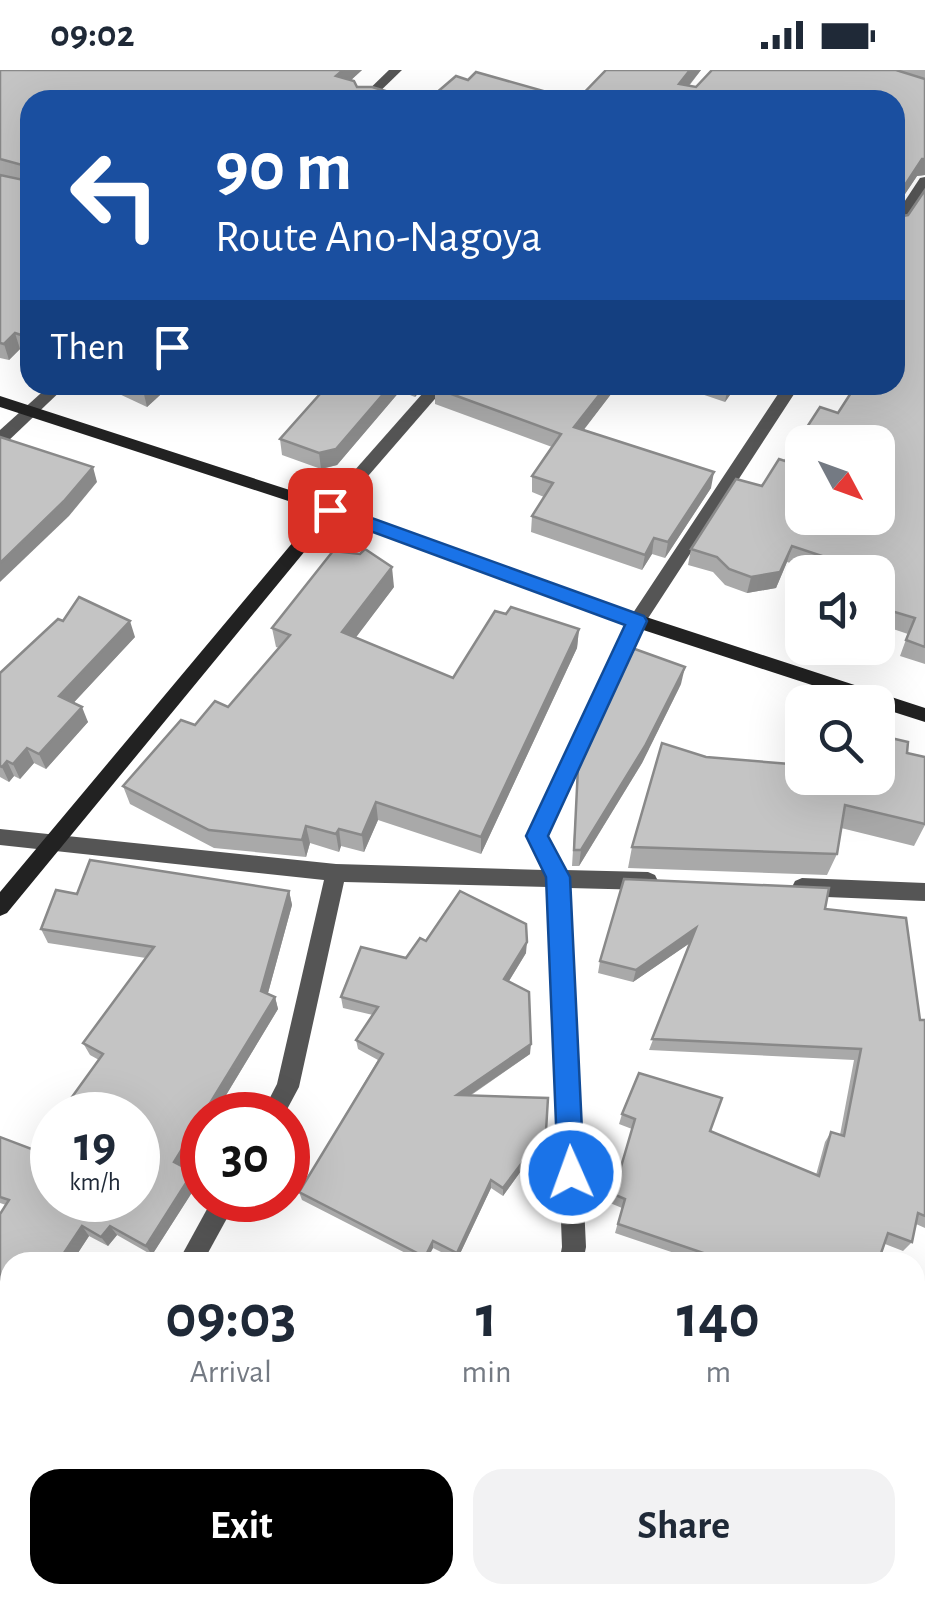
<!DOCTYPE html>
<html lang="en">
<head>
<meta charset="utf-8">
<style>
	body { margin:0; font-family:"Alegreya Sans",sans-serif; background:#f2f2f3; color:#1f2937; height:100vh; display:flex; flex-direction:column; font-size:38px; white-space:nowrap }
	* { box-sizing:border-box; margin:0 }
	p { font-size:32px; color:#747a83 }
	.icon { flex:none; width:55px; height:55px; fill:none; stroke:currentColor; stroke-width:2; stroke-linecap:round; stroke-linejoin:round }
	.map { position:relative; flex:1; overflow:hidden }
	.side { position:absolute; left:0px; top:1182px; width:925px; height:352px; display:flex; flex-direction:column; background:#fff; border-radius:30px 30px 0 0; box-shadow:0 10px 40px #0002 }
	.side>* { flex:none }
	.guide { position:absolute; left:20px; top:20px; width:885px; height:305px; border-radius:30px; box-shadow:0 10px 40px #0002; background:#1a4fa0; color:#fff; overflow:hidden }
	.needle { width:65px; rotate:131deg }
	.buttons { position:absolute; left:785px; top:355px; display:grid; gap:20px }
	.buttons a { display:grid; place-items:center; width:110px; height:110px; border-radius:20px; background:#fff; box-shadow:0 10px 40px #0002; font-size:50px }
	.speed { position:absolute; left:30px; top:1022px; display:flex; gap:20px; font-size:50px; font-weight:700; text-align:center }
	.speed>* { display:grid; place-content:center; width:130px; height:130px; border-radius:50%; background:#fff; box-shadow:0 10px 40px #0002; line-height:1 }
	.speed small { font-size:25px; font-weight:400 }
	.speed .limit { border:15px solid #d22; background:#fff; color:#111 }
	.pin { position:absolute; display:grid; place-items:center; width:85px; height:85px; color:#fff; margin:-42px; border-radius:20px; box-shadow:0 5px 15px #0006 }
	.me { position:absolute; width:110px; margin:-55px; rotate:358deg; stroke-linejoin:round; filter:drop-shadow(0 0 8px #0008) }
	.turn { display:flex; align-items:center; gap:35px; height:210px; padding:0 30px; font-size:45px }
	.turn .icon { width:130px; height:130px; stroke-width:2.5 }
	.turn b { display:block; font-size:70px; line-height:85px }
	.then { display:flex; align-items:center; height:95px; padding:0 30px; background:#0003; gap:20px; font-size:38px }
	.eta { display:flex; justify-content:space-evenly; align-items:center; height:170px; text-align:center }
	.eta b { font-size:60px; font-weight:700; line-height:70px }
	.button { display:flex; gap:20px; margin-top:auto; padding:20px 30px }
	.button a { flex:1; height:115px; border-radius:30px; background:#000; color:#fff; font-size:40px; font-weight:700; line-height:115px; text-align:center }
	.button a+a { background:#f2f2f3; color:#1f2937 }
	.status { display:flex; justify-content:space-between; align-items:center; height:70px; padding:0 50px; background:#fff; direction:ltr }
	.status svg { height:28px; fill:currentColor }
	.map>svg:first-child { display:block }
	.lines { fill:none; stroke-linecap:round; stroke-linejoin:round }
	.street { fill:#555; fill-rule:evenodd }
	.secondary { fill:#222; fill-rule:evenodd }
	.wall { fill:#a9a9a9 }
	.shaded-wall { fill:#898989 }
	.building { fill:#c4c4c4; stroke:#898989; stroke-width:2.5; fill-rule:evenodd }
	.route { fill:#1a73e8; stroke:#114b97; stroke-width:2.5 }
</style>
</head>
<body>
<div class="status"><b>09:02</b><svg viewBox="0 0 49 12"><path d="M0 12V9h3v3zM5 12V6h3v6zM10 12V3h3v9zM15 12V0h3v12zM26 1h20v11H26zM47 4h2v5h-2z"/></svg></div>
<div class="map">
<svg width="925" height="1534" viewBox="0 0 925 1534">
	<rect width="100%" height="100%" fill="#fff"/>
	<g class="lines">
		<g class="street">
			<polygon points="389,0 402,0 371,30 358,30"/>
			<polygon points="925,107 925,122 900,160 895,161 895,146 920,108"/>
			<polygon points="50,315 67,315 6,373 0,374 0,360"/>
			<polygon points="430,315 447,315 336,443 324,443 324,435"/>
			<polygon points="784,315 800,315 645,553 547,766 565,800 648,802 655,805 658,811 655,817 648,820 569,818 586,1177 583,1192 559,1192 562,1177 548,817 344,812 299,1017 284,1045 261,1045 277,1014 324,810 0,775 0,759 336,794 544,800 527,766 631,546"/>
			<polygon points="802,808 925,813 925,831 802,826 795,823 792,817 795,811"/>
			<polygon points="212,1130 237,1130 203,1192 178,1192"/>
			<polygon points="10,1509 10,1525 23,1525 19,1534 0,1534 0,1514"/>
			<polygon points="500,1525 528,1525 526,1534 498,1534"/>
		</g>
		<polygon class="secondary" points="0,326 336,435 643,546 925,638 925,652 878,637 878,632 864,632 631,556 333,447 7,843 0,846 0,822 319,441 0,337"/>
	</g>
	<g class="wall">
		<polygon points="0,0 362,0 351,10 30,30 30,283 20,279 9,290 0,288"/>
		<polygon points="606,0 701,0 689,16 696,17 712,0 925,0 925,105 917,106 897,136 897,147 908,145 925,120 925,594 900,586 908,564 878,554 878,502 819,502 787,492 776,518 747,523 725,515 713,502 688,495 691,479 762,416 785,391 838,343 895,315 895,30 577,30"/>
		<polygon points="100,315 171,315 147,337"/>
		<polygon points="324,315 425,315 415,327 400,321 337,395 321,399 282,385 280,369 327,316"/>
		<polygon points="437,315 618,315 583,360 711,418 665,488 652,484 642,500 531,462 532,446 544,427 532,422 532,406 552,377 435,334 435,318"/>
		<polygon points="675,315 743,315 742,317 737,315 725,332"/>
		<polygon points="394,517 355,568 453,608 506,544 579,559 577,578 481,784 378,750 364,782 341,776 339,782 310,773 306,787 214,778 130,734 123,716 195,655 228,637 279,578 276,577 272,558"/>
		<polygon points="63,551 135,567 74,632 88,652 46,699 34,693 20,709 14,706 9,712 0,707 0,603"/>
		<polygon points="681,614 642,693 579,796 572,796 578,697"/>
		<polygon points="907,683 925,755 914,776 841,758 837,784 827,805 628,798 632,777 706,687 802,708"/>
		<polygon points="289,821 292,835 268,923 275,927 278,939 214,1045 202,1045 202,1065 183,1097 198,1113 152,1185 117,1165 108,1176 89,1166 72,1192 10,1192 6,1135 0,1133 0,1067 34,1080 99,990 90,985 83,973 146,888 48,873 41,859 77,824"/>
		<polygon points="825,839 920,950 925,950 925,1158 916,1154 912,1172 903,1181 885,1174 878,1192 701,1192 615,1163 622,1138 610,1133 632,1059 619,1054 622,1044 710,1061 816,1105 825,1072 831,1062 840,1065 854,990 649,980 691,872 633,912 598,903 600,891"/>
		<polygon points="426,871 526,883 509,911 530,984 470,1026 546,1061 544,1069 503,1126 491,1118 457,1190 433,1178 426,1192 423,1192 302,1130 299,1122 378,990 358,979 356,970 373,945 343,938 341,927 406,888"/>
		<polygon points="915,1297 925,1298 925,1479 915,1478"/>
	</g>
	<g class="shaded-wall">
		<polygon points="343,0 362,0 338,22 336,6"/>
		<polygon points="690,0 701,0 677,30 679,14"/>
		<polygon points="922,89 925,89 925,105 917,106 895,139 897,127"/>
		<polygon points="15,263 20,279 9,290 4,274"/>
		<polygon points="149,315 171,315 147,337 143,320"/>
		<polygon points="391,315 400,315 400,321 337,395 321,399 319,383"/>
		<polygon points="414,315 425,315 415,327"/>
		<polygon points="607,315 618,315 573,374 574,357"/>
		<polygon points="729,315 737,315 725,332 728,316"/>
		<polygon points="93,397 97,412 69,446 0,512 0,493"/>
		<polygon points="714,402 711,418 665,488 668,472"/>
		<polygon points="654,468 652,484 642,500 645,485"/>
		<polygon points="792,476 787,492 776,518 747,523 751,507"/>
		<polygon points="392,497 394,517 345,582 342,562"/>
		<polygon points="130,551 135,567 66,641 59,626"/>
		<polygon points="579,559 577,578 481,784 481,767"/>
		<polygon points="685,597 681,614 642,693 579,796 581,780"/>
		<polygon points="82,637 88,652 46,699 39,684"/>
		<polygon points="27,678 34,693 20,709 13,694"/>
		<polygon points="7,691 14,706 9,712 2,697"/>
		<polygon points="376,732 378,750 364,782 362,765"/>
		<polygon points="306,756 310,773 306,787 302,770"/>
		<polygon points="339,759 341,776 339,782 336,764"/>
		<polygon points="289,821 292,835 265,934 261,921"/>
		<polygon points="696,858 693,871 633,912 636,900"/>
		<polygon points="527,872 526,883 504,919 504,909"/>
		<polygon points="275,927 278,939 214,1045 203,1045"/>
		<polygon points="531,974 530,984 457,1034 457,1025"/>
		<polygon points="202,1045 202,1065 179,1103 174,1092"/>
		<polygon points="546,1061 544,1069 503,1126 503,1118"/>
		<polygon points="193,1102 198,1113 152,1185 146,1176"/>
		<polygon points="491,1110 491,1118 457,1190 457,1183"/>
		<polygon points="82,1156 89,1166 72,1192 58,1192"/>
		<polygon points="110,1156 117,1165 108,1176 101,1167"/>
		<polygon points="433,1171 433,1178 425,1192 425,1187"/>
		<polygon points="212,1525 219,1525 213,1534 206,1534"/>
	</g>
	<g class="building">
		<polygon points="0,0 343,0 336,6 354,11 357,17 372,17 416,30 30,30 30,268 15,263 4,274 0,273 0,105 28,111 26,96 0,89"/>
		<path d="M606 0H690L679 14 696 17 712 0H896L925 9V89H922L897 127V147L908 145 925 120V577L906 570 915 548 878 537V502H867V501L792 476 780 502 751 507 729 499 717 487 691 479 736 409 762 416 779 389 785 391 820 337 838 343 856 315H895V253L900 245 895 243V30H577ZM802 372H878V448H802Z"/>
		<polygon points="476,2 575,30 428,30 456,6 468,10"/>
		<polygon points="131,315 149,315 143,320"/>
		<polygon points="328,315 391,315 336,379 319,383 280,369"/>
		<polygon points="437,315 607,315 574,357 714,402 668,472 654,468 645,485 532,446 553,413 532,406 561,364 435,318"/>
		<polygon points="0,367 93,397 64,431 0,493"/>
		<polygon points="365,479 392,497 342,562 453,608 495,541 506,544 511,537 579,559 481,767 376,732 362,765 339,759 336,764 306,756 302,770 209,760 123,716 181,650 195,655 215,631 228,637 290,565 272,558 333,481 360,484"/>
		<polygon points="79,527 130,551 59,626 82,637 39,684 27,678 13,694 7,691 2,697 0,696 0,603 58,549 63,551"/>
		<polygon points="632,578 685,597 645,676 581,780 574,780 578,697"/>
		<polygon points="878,665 908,672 907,683 925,687 925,754 845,735 837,784 632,777 662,673 706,687 802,695 802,708 878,708"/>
		<polygon points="90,790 289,821 261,921 275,927 174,1092 193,1102 146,1176 110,1156 101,1167 82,1156 58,1192 10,1192 10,1330 4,1340 10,1343 10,1424 8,1427 0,1423 0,1144 9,1130 0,1127 0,1067 34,1080 52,1054 52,1130 138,1130 138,1045 59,1045 103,984 83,973 154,877 41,859 56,820 77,824"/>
		<polygon points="624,809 829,818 825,839 906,848 920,950 925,950 925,1146 918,1143 912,1172 888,1163 878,1192 716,1192 718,1188 618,1154 625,1129 613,1124 635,1049 622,1044 639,1003 722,1028 710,1061 819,1106 831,1062 844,1066 861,979 652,969 696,858 636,900 600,891"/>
		<polygon points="460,821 526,854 527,872 504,909 529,922 531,974 457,1025 548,1028 546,1061 503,1118 491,1110 457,1183 433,1171 425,1187 299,1122 383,984 356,970 378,937 341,927 361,877 406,888 420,868 426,871"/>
		<polygon points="915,1297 925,1298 925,1475 915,1474"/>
		<polygon points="104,1525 212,1525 206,1534 114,1534"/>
		<polygon points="574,1525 820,1525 795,1534 572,1534"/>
	</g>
	<polygon class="route" points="330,433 644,546 647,551 548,766 570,807 584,1103 580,1112 571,1116 561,1112 558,1103 546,807 526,766 625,555 324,444 321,440"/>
</svg>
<div class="buttons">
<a><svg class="needle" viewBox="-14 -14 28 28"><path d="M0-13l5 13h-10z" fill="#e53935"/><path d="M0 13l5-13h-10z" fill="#747a83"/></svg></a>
<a><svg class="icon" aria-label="sound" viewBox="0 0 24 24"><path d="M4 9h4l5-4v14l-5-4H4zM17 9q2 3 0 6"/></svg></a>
<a><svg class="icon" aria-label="search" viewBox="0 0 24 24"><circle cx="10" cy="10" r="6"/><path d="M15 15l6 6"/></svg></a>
</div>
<div class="speed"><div>19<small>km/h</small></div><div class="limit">30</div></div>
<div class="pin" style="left:330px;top:440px;background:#d93025"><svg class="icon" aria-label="arrive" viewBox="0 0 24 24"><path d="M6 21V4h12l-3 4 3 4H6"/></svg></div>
<svg class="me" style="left:571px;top:1103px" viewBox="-20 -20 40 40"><circle r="17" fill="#1a73e8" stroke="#fff" stroke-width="3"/><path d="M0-11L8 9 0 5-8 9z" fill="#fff"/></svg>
<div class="guide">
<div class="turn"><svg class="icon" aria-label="left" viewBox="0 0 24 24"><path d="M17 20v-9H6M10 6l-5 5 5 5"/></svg><div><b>90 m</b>Route Ano-Nagoya</div></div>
<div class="then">Then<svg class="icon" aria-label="arrive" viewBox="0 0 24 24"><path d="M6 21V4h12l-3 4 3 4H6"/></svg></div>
</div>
<section class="side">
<div class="eta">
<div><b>09:03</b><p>Arrival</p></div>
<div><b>1</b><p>min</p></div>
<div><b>140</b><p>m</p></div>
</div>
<div class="button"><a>Exit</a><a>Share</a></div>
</section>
</div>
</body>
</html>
